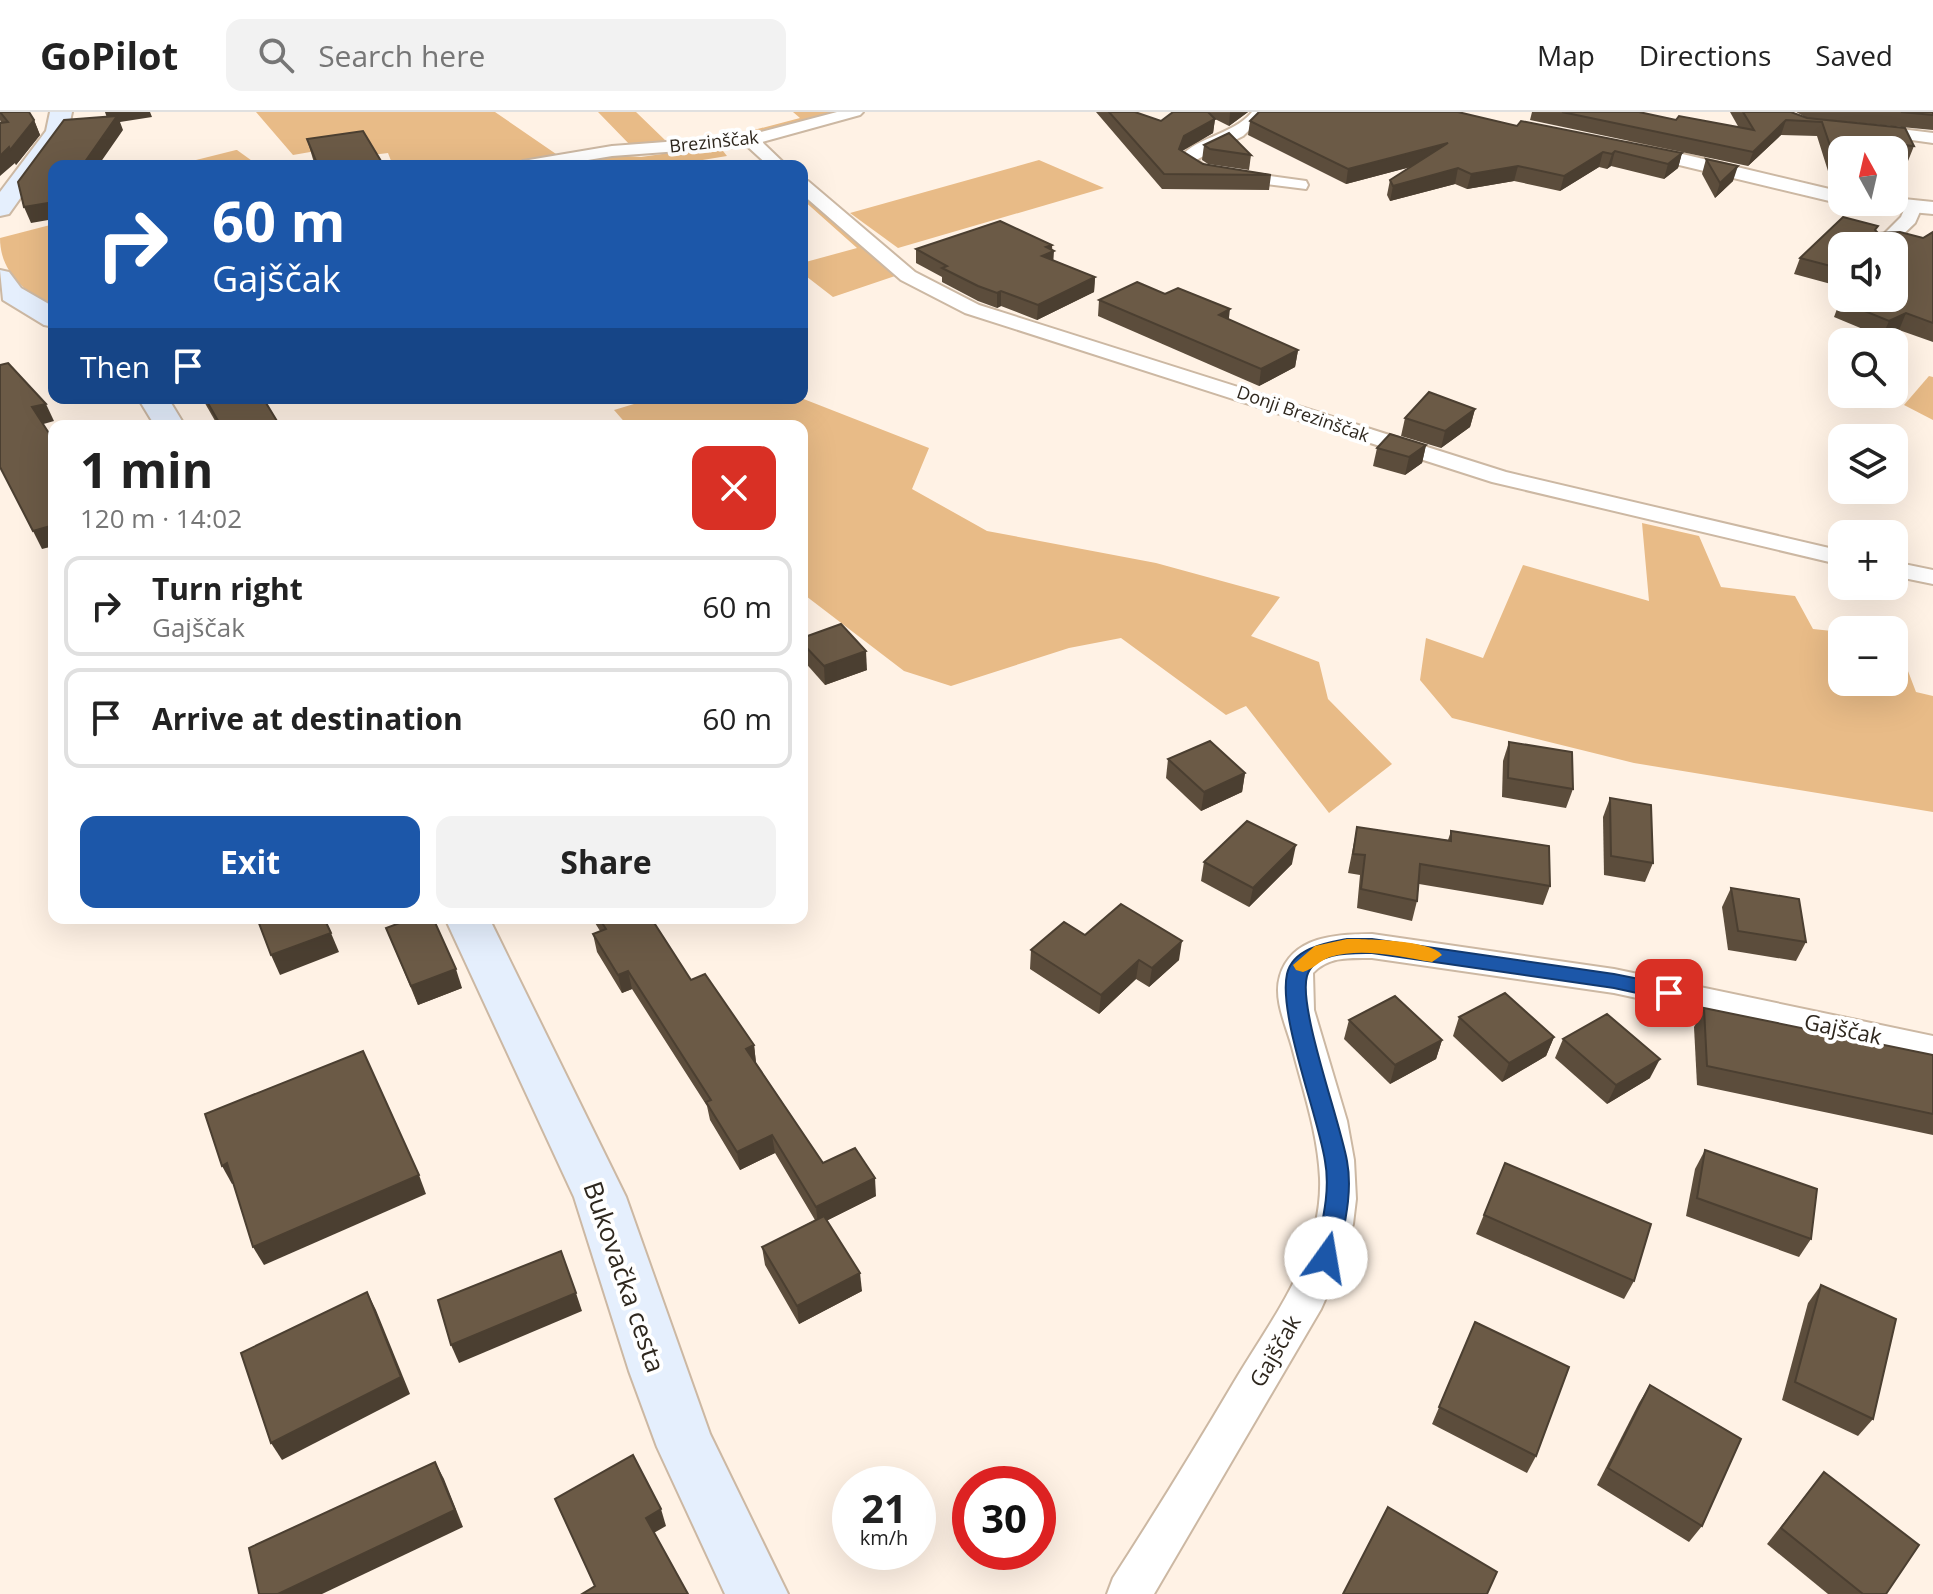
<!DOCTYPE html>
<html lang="en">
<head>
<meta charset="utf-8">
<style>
	body { margin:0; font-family:"Open Sans",sans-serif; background:#f2f2f2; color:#222; height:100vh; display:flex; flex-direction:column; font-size:30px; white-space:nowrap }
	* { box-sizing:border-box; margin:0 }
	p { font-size:26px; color:#767676 }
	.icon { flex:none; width:44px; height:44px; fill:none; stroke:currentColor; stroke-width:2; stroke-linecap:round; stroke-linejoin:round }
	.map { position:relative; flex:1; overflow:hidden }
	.side { position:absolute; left:48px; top:308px; width:760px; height:504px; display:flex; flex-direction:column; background:#fff; border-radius:16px; box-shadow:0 8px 32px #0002 }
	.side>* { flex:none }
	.banner { position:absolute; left:48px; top:48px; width:760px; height:244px; border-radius:16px; box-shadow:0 8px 32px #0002; background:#1c57a9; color:#fff; overflow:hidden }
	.needle { width:52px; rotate:352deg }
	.buttons { position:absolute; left:1828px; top:24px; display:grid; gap:16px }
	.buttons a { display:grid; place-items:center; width:80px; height:80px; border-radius:16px; background:#fff; box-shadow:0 8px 32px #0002; font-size:40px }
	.speed { position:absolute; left:832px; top:1354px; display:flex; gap:16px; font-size:40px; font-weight:700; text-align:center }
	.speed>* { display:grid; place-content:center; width:104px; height:104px; border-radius:50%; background:#fff; box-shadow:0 8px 32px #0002; line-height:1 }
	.speed small { font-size:20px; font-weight:400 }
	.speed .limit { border:12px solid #d22; background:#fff; color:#111 }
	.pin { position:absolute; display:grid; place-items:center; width:68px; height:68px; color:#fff; margin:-34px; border-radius:16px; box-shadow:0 4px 12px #0006 }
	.me { position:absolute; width:88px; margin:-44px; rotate:13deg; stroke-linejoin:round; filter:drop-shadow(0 0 6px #0008) }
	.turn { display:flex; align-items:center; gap:28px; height:168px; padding:0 32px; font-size:36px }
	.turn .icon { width:104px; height:104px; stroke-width:2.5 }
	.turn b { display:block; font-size:56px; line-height:68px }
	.then { display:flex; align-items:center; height:76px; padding:0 32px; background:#0003; gap:16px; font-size:30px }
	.round { display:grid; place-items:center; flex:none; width:84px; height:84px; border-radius:16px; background:#f2f2f2 }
	.summary { display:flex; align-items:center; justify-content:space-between; height:136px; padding:0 32px }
	h1 { font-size:48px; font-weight:700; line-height:60px }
	.cta { display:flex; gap:16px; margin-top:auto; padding:16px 32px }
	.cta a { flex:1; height:92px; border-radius:16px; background:#1c57a9; color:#fff; font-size:32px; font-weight:700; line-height:92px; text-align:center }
	.cta a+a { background:#f2f2f2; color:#222 }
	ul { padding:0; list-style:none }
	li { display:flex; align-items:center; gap:24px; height:100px; margin:0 16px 12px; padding:0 16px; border:4px solid #e0e0e0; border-radius:16px }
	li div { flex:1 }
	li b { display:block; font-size:30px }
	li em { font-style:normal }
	header { display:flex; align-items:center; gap:48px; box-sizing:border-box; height:112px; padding:0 40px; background:#fff; border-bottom:2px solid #e0e0e0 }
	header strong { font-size:38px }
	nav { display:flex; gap:44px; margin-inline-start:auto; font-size:28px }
	.search { width:560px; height:72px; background:#f2f2f2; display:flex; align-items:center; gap:20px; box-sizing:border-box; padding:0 28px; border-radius:16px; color:#767676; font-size:30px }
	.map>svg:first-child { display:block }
	.green { fill:#e8bb87 }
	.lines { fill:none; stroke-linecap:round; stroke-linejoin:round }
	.minor-casing { stroke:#ccb8a3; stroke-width:4 }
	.tertiary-casing { stroke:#ccb8a3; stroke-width:4 }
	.secondary-casing { stroke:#ccb8a3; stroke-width:4 }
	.minor { fill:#fff; fill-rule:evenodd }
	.tertiary { fill:#fff; fill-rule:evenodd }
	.secondary { fill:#e5effd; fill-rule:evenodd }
	.wall { fill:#5c4d3c }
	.shaded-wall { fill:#4b3f31 }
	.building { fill:#6b5a46; stroke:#4b3f31; stroke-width:2 }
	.route { fill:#1c57a9; stroke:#12396e; stroke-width:2 }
	.slow { fill:#f59e0b }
	.labels { text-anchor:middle; stroke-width:8; stroke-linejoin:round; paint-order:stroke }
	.far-street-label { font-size:18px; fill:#2e271e; stroke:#fff }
	.street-label { font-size:22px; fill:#2e271e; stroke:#fff }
	.near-street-label { font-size:26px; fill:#2e271e; stroke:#fff }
</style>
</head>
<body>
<header>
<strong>GoPilot</strong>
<div class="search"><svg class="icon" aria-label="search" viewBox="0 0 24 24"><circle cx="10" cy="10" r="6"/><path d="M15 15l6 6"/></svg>Search here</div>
<nav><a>Map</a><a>Directions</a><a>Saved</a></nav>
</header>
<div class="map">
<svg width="1933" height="1482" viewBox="0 0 1933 1482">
	<rect width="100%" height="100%" fill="#fff2e5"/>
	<g class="green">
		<polygon points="256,0 495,0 559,44 509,54 393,54 388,41 372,43 339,35 293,43"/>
		<polygon points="598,0 636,0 666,29 750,19 800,6 793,0 840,0 753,23 632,35"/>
		<polygon points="719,34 727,44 666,54 541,54 612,43 641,45"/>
		<polygon points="237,38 259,54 172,54 236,38"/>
		<polygon points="1039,48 1104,76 898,136 850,101"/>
		<polygon points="807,84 895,164 833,185 802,161 802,151 857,136 802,87"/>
		<path d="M54 112V196C26 181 0 161 0 126Z"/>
		<polygon points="1929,264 1933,265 1933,308 1904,293"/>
		<polygon points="654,286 801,286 929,336 912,377 987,419 1156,451 1280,485 1251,524 1319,550 1328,587 1392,652 1329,701 1246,594 1226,603 1121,526 1069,536 951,574 904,559 802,481 802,314 628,314 614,298"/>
		<polygon points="1642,411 1699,424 1721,475 1795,484 1813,517 1842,520 1842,570 1894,570 1895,525 1916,580 1933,584 1933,700 1634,651 1452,606 1420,568 1426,526 1483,546 1523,453 1649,489"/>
	</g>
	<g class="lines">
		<defs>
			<g id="minor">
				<polygon points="837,0 863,0 860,3 762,30 787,54 769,54 747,34 612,44 552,54 515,54 523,49 612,34 746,24"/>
				<path d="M1252 0H1268L1243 24 1196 48 1207 55 1306 69 1308 73 1306 77 1202 64 1179 49C1189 26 1233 24 1252 0Z"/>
				<polygon points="1868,13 1933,21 1933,31 1862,21 1860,18"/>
				<polygon points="802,68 808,69 915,160 979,193 1506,360 1842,439 1842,453 1492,370 965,201 901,168 802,82"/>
				<polygon points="1913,90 1922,95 1915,111 1891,134 1872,134 1901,105 1907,91"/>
				<polygon points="1894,450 1933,458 1933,472 1894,464"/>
				<path d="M1372 822 1614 857 1933 924V950L1614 881 1372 846C1350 846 1329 844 1313 861L1314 898 1347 1009 1354 1048 1356 1087 1353 1112 1337 1161 1321 1197 1154 1482H1107L1113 1466C1155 1401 1195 1336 1234 1270 1272 1206 1323 1143 1320 1066 1318 1021 1303 978 1292 935 1286 913 1273 887 1280 864 1292 824 1337 822 1372 822Z"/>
			</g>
			<g id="tertiary">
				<polygon points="1632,30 1842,80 1842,90 1850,90 1842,92 1625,40 1622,36 1625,32"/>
				<polygon points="1894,86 1933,90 1933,102 1867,96 1857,90 1894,90"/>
			</g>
			<g id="secondary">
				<polygon points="50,0 72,0 68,19 9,102 0,104 0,80 46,19"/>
				<polygon points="0,158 9,160 21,176 54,195 54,215 44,213 3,188"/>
				<polygon points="138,286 168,286 185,314 155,314"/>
				<polygon points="445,806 489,806 626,1085 710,1322 788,1482 725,1482 657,1335 629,1259 574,1085"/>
			</g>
		</defs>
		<use href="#minor" class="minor-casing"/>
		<use href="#tertiary" class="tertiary-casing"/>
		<use href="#secondary" class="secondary-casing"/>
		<use href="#minor" class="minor"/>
		<use href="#tertiary" class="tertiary"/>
		<use href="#secondary" class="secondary"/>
	</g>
	<g class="wall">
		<polygon points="0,0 34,8 40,23 16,53 0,8"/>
		<polygon points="1096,0 1135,0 1161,9 1173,0 1248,0 1229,14 1215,7 1213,21 1182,39 1203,52 1271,63 1269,78 1162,77"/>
		<polygon points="1532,0 1639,0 1676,8 1739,16 1730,0 1791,0 1807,6 1914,34 1908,49 1894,48 1894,38 1842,38 1842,77 1833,75 1817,24 1781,23 1748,54 1530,8"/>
		<polygon points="1796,0 1933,0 1933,18 1807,6"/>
		<polygon points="1250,9 1517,14 1682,41 1678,56 1664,67 1611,54 1607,57 1599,55 1560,79 1514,69 1467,77 1455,72 1390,89 1387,83 1390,68 1410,55 1346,72 1248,23"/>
		<polygon points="307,27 384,54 315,54"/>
		<polygon points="1204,33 1251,43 1249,58 1208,52 1202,48"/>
		<polygon points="1706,47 1733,69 1715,86 1702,62"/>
		<polygon points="1876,119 1878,121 1923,126 1933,120 1933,230 1899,218 1882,225 1834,205 1840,189 1894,186 1894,134 1842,134 1842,175 1794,162 1800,146"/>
		<polygon points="1052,133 1053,148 1095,165 1094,180 1037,208 1001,194 997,196 978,189 942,170 942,165 916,151 916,137"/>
		<polygon points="1099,188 1298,238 1295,255 1259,274 1098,204"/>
		<polygon points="202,286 263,286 280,314 218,314"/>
		<polygon points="1475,297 1470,315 1441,336 1401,324 1405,306"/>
		<polygon points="1426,333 1422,351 1405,363 1373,354 1377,336"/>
		<polygon points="802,526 867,558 825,573 802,547"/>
		<polygon points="1509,630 1573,677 1566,696 1502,685 1503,649"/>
		<polygon points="1168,647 1245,661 1242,680 1201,699 1166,666"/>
		<polygon points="1610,686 1653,751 1645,770 1604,763 1603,705"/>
		<polygon points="1357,715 1448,728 1451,719 1550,774 1543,793 1419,772 1417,789 1412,809 1357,796 1360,763 1348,761"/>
		<polygon points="1204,750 1292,752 1249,795 1201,769"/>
		<polygon points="1731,776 1806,830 1796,849 1728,838 1722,795"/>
		<polygon points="592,806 651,806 691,868 754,933 756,951 823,1051 876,1084 826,1109 862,1179 799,1212 765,1153 762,1135 815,1108 775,1041 740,1058 710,1008 707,994 632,877 622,881 597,840 593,822 600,819"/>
		<polygon points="386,816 462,876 418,893"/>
		<polygon points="1085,823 1179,848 1149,875 1136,867 1099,902 1030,857 1031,838"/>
		<polygon points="1704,896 1933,943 1933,1023 1697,973 1694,915"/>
		<polygon points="1459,905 1554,925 1546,944 1502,970 1453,924"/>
		<polygon points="1349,908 1442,928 1436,947 1390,972 1344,927"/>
		<polygon points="1563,927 1650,966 1607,992 1555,946"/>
		<polygon points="1705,1038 1811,1127 1799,1145 1686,1104 1695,1057"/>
		<polygon points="1505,1051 1634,1169 1624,1187 1476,1122"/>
		<polygon points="1821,1173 1873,1307 1858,1324 1782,1288 1808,1191"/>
		<polygon points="1475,1210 1536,1344 1527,1361 1432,1312"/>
		<polygon points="1650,1273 1702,1414 1689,1430 1597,1373 1639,1291"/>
		<polygon points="1824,1360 1886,1482 1828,1482 1767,1432"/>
	</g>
	<g class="shaded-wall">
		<polygon points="105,0 150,0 152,5 120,10 123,18 98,54 82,54 109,12"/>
		<polygon points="1230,0 1248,0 1229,14"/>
		<polygon points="1215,7 1213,21 1182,39 1179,37 1184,24"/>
		<polygon points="34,8 40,23 16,53 15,51 0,64 0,44"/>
		<polygon points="1786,8 1781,23 1748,54 1753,40"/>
		<polygon points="1448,31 1445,46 1346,72 1348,57"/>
		<polygon points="1615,39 1611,54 1607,57 1612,42"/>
		<polygon points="1603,40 1599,55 1560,79 1564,64"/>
		<polygon points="1682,41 1678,56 1664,67 1668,52"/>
		<polygon points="1518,54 1514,69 1467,77 1471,62"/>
		<polygon points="1738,54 1733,69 1715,86 1720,71"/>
		<polygon points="1458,56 1455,72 1390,89 1393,74"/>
		<polygon points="54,90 54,107 31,111 24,95"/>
		<polygon points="1052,133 1051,140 1054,139 1053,154 1042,144 1046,135"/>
		<polygon points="1095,165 1094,180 1037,208 1038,193"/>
		<polygon points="1001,179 1001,194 997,196 997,181"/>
		<polygon points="1230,197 1228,214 1219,203"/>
		<polygon points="1906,201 1899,218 1882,225 1889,209"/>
		<polygon points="1298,238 1295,255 1259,274 1261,257"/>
		<polygon points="46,292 54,309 40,313 32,295"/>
		<polygon points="1475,297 1470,315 1441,336 1445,319"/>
		<polygon points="1426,333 1422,351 1405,363 1409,345"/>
		<polygon points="54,413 54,434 42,437 33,419"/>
		<polygon points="866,539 867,558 825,573 824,554"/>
		<polygon points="1245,661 1242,680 1201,699 1204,680"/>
		<polygon points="1296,733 1292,752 1249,795 1253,776"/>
		<polygon points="331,821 339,840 280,863 271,843"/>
		<polygon points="1182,829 1179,848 1149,875 1152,856"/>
		<polygon points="1139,848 1136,867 1099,902 1101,883"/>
		<polygon points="456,857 462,876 418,893 411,874"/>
		<polygon points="628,859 632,877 622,881 618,863"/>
		<polygon points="1554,925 1546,944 1502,970 1509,951"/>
		<polygon points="1442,928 1436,947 1390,972 1395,953"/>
		<polygon points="754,933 756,951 746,937"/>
		<polygon points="1660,947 1650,966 1607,992 1616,973"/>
		<polygon points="772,1023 775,1041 740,1058 737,1040"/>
		<polygon points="227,1051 238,1070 232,1072 222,1054"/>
		<polygon points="419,1063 426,1082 264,1153 253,1135"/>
		<polygon points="875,1066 876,1084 818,1113 816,1095"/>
		<polygon points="860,1161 862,1179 799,1212 797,1194"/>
		<polygon points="367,1180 376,1198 410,1282 282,1348 271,1331"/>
		<polygon points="576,1181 582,1199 459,1251 451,1233"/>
		<polygon points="435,1350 444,1367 463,1415 322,1482 278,1482"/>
		<polygon points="661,1397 666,1414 652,1422 646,1406"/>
	</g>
	<g class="building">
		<polygon points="0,0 29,0 34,8 10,38 9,35 0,44 0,11 8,10"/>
		<polygon points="1109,0 1135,0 1161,9 1173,0 1208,0 1215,7 1184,24 1179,37 1203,52 1271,63 1164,62"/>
		<polygon points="1259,0 1458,0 1517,14 1521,9 1682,41 1668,52 1615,39 1612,42 1603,40 1564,64 1518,54 1471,62 1458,56 1393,74 1390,68 1448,31 1348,57 1250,9"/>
		<polygon points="1562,0 1639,0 1676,8 1679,4 1754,18 1743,0 1791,0 1807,6 1905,16 1914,34 1868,30 1871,38 1842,38 1842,61 1839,60 1822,10 1786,8 1753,40"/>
		<polygon points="1901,0 1933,0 1933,3"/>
		<polygon points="117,4 82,54 54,54 54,90 24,95 18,70 64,8"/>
		<polygon points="363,19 384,54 318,54 307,27"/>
		<polygon points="1229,21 1251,43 1210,37 1204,33"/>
		<polygon points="1706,47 1738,54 1720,71"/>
		<polygon points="1843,105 1878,114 1875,118 1878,121 1900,120 1923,126 1933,120 1933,211 1906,201 1889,209 1840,189 1847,186 1894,186 1894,134 1842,134 1842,157 1800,146"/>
		<polygon points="1000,109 1052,133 1046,135 1054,139 1042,144 1095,165 1038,193 1001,179 997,181 978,174 942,156 947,154 916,137"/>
		<polygon points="1137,170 1165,182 1178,176 1230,197 1219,203 1298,238 1261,257 1099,188"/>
		<polygon points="8,251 46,292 32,295 54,329 54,413 33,419 0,355 0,253"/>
		<polygon points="1429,280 1475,297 1445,319 1405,306"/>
		<polygon points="205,286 263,286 280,314 221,314"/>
		<polygon points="1390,322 1426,333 1409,345 1377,336"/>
		<polygon points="841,512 866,539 824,554 802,531 802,526"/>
		<polygon points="1210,629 1245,661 1204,680 1168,647"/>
		<polygon points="1509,630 1572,640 1573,677 1508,666"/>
		<polygon points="1610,686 1651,693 1653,751 1611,744"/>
		<polygon points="1247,709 1296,733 1253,776 1204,750"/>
		<polygon points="1357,715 1451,729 1451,719 1549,734 1550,774 1420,752 1417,789 1361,777 1365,743 1353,742"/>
		<polygon points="1731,776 1799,787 1806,830 1738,819"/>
		<polygon points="1121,792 1182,829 1152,856 1139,848 1101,883 1031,838 1064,810 1085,823"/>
		<polygon points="257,806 324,806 331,821 271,843"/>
		<polygon points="413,806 433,806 456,857 411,874 386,816"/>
		<polygon points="599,806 651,806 691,868 705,862 754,933 746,937 823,1051 855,1036 875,1066 816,1095 772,1023 737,1040 706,990 711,988 628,859 618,863 593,822 606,817"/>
		<polygon points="1505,881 1554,925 1509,951 1459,905"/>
		<polygon points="1395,884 1442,928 1395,953 1349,908"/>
		<polygon points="1704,896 1933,943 1933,1002 1707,954"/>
		<polygon points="1607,902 1660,947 1616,973 1563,927"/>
		<polygon points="363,939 419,1063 253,1135 227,1051 222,1054 205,1002"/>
		<polygon points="1705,1038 1817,1077 1811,1127 1697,1086"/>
		<polygon points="1505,1051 1651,1112 1634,1169 1484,1103"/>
		<polygon points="824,1104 860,1161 797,1194 762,1135"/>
		<polygon points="561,1139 576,1181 451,1233 438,1188"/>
		<polygon points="1821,1173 1896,1207 1873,1307 1795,1270"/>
		<polygon points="367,1180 401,1265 271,1331 241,1241"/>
		<polygon points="1475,1210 1569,1255 1536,1344 1439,1295"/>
		<polygon points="1650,1273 1741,1327 1702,1414 1608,1356"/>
		<polygon points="633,1343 661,1397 646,1406 688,1482 582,1482 595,1474 555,1387"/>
		<polygon points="435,1350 455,1398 278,1482 259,1482 249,1436"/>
		<polygon points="1824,1360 1919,1433 1886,1482 1863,1482 1781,1416"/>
		<polygon points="1388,1395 1497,1460 1487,1482 1343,1482"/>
	</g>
	<path class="route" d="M1347 827H1372L1614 862 1669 873 1676 875 1679 881 1676 886 1669 888 1614 876 1372 841C1353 841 1314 839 1307 864 1298 896 1340 1009 1347 1049 1353 1081 1344 1114 1338 1146L1334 1153 1326 1156 1318 1153 1315 1146C1321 1114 1331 1081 1325 1049 1318 1003 1278 903 1287 862 1293 836 1326 831 1347 827Z"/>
	<path class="slow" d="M1347 827C1366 827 1432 828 1442 843L1432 850C1400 845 1363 835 1330 845 1320 848 1314 857 1303 860L1296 858 1293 853 1315 834Z"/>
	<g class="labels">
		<g class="far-street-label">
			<text transform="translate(714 30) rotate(-6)" y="6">Brezinščak</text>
			<text transform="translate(1303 302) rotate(19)" y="6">Donji Brezinščak</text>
		</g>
		<g class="street-label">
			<text transform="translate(1843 917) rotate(12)" y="8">Gajščak</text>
			<text transform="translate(1275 1239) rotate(-60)" y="8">Gajščak</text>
		</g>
		<g class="near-street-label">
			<text transform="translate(624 1165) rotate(71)" y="9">Bukovačka cesta</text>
		</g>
	</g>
</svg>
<div class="buttons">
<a><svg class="needle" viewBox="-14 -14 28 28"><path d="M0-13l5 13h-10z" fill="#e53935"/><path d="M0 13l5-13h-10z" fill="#767676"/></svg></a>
<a><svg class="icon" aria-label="sound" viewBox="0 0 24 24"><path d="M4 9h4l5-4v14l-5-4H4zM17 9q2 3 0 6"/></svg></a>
<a><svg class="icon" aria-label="search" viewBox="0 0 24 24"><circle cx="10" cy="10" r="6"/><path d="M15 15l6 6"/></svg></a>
<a><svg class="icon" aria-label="layers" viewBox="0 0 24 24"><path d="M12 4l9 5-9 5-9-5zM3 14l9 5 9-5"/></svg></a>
<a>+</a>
<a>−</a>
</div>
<div class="speed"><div>21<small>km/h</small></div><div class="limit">30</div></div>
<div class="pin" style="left:1669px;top:881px;background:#d93025"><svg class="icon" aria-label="arrive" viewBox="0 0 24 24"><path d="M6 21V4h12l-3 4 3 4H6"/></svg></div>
<svg class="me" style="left:1326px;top:1146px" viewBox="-20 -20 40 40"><circle r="19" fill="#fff"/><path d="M0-13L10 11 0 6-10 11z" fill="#1c57a9"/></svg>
<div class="banner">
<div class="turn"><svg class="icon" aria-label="right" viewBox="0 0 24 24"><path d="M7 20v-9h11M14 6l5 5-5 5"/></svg><div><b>60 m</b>Gajščak</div></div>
<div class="then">Then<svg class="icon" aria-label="arrive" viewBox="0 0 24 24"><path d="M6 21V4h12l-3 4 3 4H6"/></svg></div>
</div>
<section class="side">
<div class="summary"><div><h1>1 min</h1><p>120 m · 14:02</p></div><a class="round" style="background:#d93025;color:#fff"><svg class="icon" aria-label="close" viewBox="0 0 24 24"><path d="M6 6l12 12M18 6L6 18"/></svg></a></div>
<ul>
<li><svg class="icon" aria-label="right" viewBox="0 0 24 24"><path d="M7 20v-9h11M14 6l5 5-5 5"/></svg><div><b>Turn right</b><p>Gajščak</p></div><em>60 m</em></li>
<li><svg class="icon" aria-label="arrive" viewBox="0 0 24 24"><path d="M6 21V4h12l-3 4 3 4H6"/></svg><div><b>Arrive at destination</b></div><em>60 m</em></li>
</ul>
<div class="cta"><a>Exit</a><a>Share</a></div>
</section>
</div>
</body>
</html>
